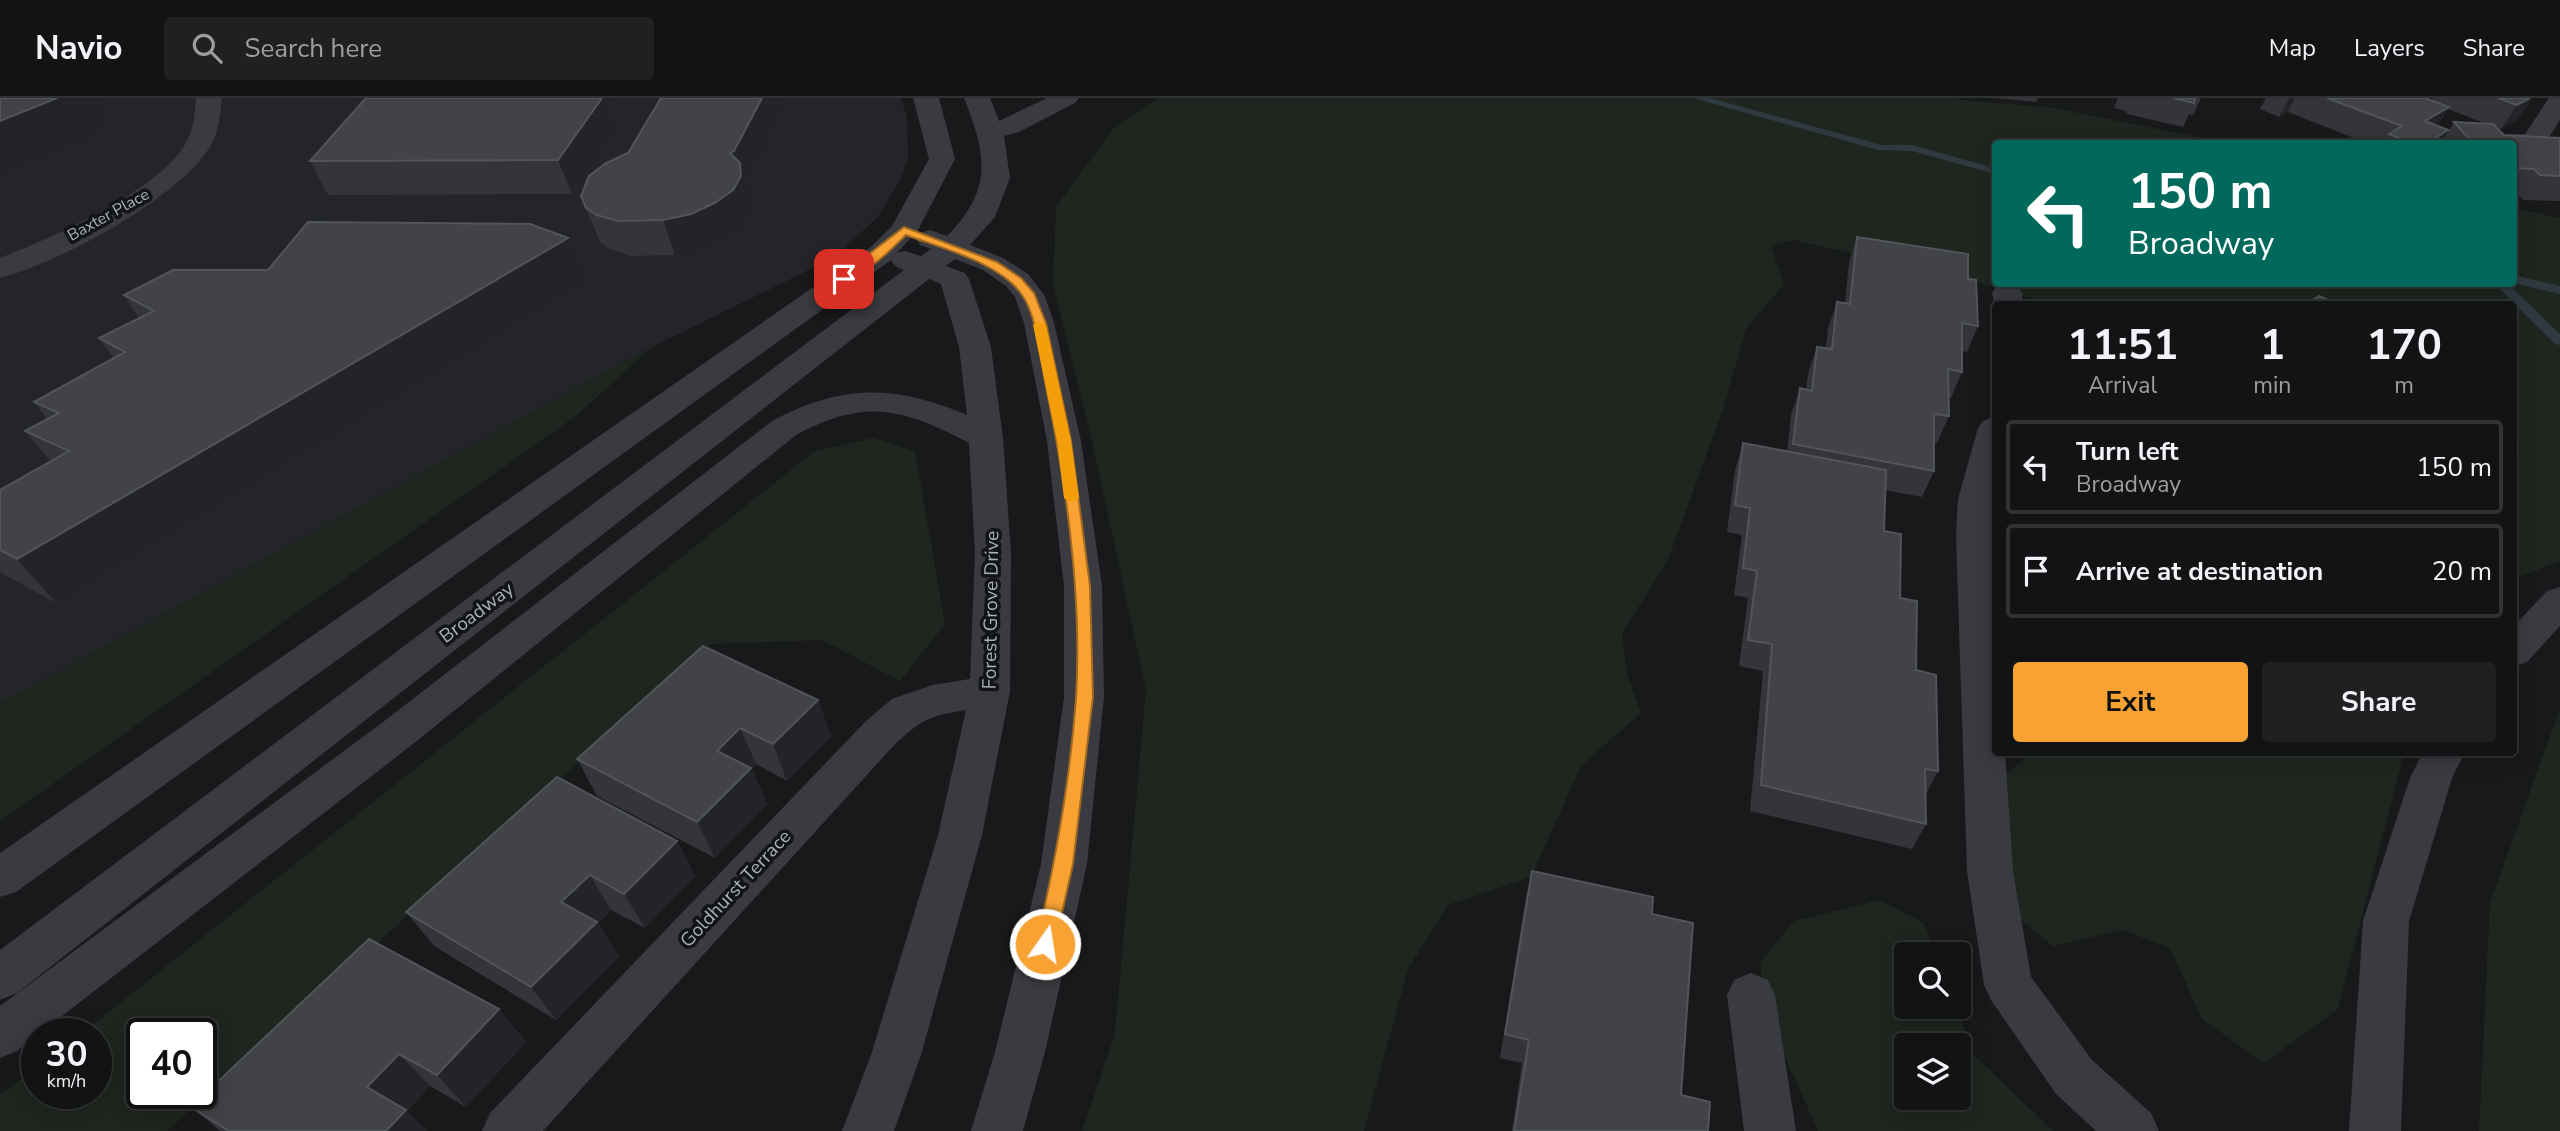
<!DOCTYPE html>
<html lang="en">
<head>
<meta charset="utf-8">
<style>
	body { margin:0; font-family:"Nunito Sans",sans-serif; background:#1f2022; color:#f1f3f6; height:100vh; display:flex; flex-direction:column; font-size:26px; white-space:nowrap }
	* { box-sizing:border-box; margin:0 }
	p { font-size:23px; color:#9c9ea0 }
	.icon { flex:none; width:38px; height:38px; fill:none; stroke:currentColor; stroke-width:2; stroke-linecap:round; stroke-linejoin:round }
	.map { position:relative; flex:1; overflow:hidden }
	.drawer { position:absolute; left:1992px; top:203px; width:525px; height:455px; display:flex; flex-direction:column; background:#121314; border-radius:7px; box-shadow:0 4px 18px #0003,0 0 0 2px #313234 }
	.drawer>* { flex:none }
	.top-card { position:absolute; left:1992px; top:42px; width:525px; height:147px; border-radius:7px; box-shadow:0 4px 18px #0003,0 0 0 2px #313234; background:#00695c; color:#fff; overflow:hidden }
	.tools { position:absolute; left:1894px; top:844px; display:grid; gap:14px }
	.tools a { display:grid; place-items:center; width:77px; height:77px; border-radius:7px; background:#121314; box-shadow:0 4px 18px #0003,0 0 0 2px #313234; font-size:35px }
	.speed { position:absolute; left:21px; top:920px; display:flex; gap:14px; font-size:35px; font-weight:700; text-align:center }
	.speed>* { display:grid; place-content:center; width:91px; height:91px; border-radius:50%; background:#121314; box-shadow:0 4px 18px #0003,0 0 0 2px #313234; line-height:1 }
	.speed small { font-size:18px; font-weight:400 }
	.speed .limit { border:4px solid #111; border-radius:10px; background:#fff; color:#111 }
	.pin { position:absolute; display:grid; place-items:center; width:60px; height:60px; color:#fff; margin:-30px; border-radius:14px; box-shadow:0 4px 10px #0006 }
	.me { position:absolute; width:77px; margin:-38px; rotate:13deg; stroke-linejoin:round; filter:drop-shadow(0 0 5px #0008) }
	.turn { display:flex; align-items:center; gap:24px; height:147px; padding:0 21px; font-size:32px }
	.turn .icon { width:91px; height:91px; stroke-width:2.5 }
	.turn b { display:block; font-size:49px; line-height:60px }
	.eta { display:flex; justify-content:space-evenly; align-items:center; height:119px; text-align:center }
	.eta b { font-size:42px; font-weight:700; line-height:49px }
	.action { display:flex; gap:14px; margin-top:auto; padding:14px 21px }
	.action a { flex:1; height:80px; border-radius:7px; background:#f8a233; color:#111; font-size:28px; font-weight:700; line-height:80px; text-align:center }
	.action a+a { background:#1f2022; color:#f1f3f6 }
	ul { padding:0; list-style:none }
	li { display:flex; align-items:center; gap:21px; height:94px; margin:0 14px 10px; padding:0 7px; border:4px solid #313234; border-radius:7px }
	li div { flex:1 }
	li b { display:block; font-size:26px }
	li em { font-style:normal }
	header { display:flex; align-items:center; gap:42px; box-sizing:border-box; height:98px; padding:0 35px; background:#121314; border-bottom:2px solid #313234 }
	header strong { font-size:33px }
	nav { display:flex; gap:38px; margin-inline-start:auto; font-size:24px }
	.search { width:490px; height:63px; background:#1f2022; display:flex; align-items:center; gap:18px; box-sizing:border-box; padding:0 24px; border-radius:7px; color:#9c9ea0; font-size:26px }
	.map>svg:first-child { display:block }
	.built { fill:#242528 }
	.green { fill:#1e261f; fill-rule:evenodd }
	.lines { fill:none; stroke-linecap:round; stroke-linejoin:round }
	.stream { fill:#2e3940; fill-rule:evenodd }
	.minor { fill:#393b40; fill-rule:evenodd }
	.wall { fill:#343539 }
	.shaded-wall { fill:#232427 }
	.building { fill:#414347; stroke:#515459; stroke-width:2 }
	.route { fill:#f8a233; stroke:#a16921; stroke-width:2 }
	.slow { fill:#f59e0b }
	.labels { text-anchor:middle; stroke-width:7; stroke-linejoin:round; paint-order:stroke }
	.far-street-label { font-size:16px; fill:#aab1bb; stroke:#131416 }
	.street-label { font-size:19px; fill:#aab1bb; stroke:#131416 }
</style>
</head>
<body>
<header>
<strong>Navio</strong>
<div class="search"><svg class="icon" aria-label="search" viewBox="0 0 24 24"><circle cx="10" cy="10" r="6"/><path d="M15 15l6 6"/></svg>Search here</div>
<nav><a>Map</a><a>Layers</a><a>Share</a></nav>
</header>
<div class="map">
<svg width="2560" height="1033" viewBox="0 0 2560 1033">
	<rect width="100%" height="100%" fill="#18191b"/>
	<polygon class="built" points="0,0 901,0 907,20 908,59 901,81 878,119 833,160 652,249 0,606"/>
	<g class="green">
		<polygon points="1158,0 1958,0 1959,2 2054,10 2227,45 1995,46 1995,186 2513,186 2513,110 2560,120 2560,463 2513,481 2513,353 2521,351 2513,343 2513,206 2049,206 1980,185 1794,142 1771,148 1784,186 1746,231 1722,314 1668,462 1622,535 1627,576 1641,615 1581,668 1531,779 1448,807 1408,871 1364,1033 1082,1033 1115,935 1146,592 1092,343 1053,187 1056,109 1113,31"/>
		<polygon points="652,249 576,318 0,723 0,606"/>
		<path d="M873 340 915 353 945 526 900 583 822 542 711 546 167 1033H0V997L37 970V996H96V936H81L815 353ZM142 936H201V996H142Z"/>
		<polygon points="2560,610 2560,1033 2479,1033 2490,805"/>
		<polygon points="2030,655 2404,655 2338,911 2264,965 2202,921 2170,850 2123,832 2053,848 1969,779 1967,713"/>
		<path d="M1880 802 1924 825 1935 856H1906V908H1956L1974 957 2053 1033H1818L1766 916 1760 864 1794 823ZM1906 947H1958V999H1906Z"/>
	</g>
	<g class="lines">
		<g class="stream">
			<polygon points="1693,0 1710,0 1882,47 1912,47 1995,70 1995,76 1912,53 1878,52"/>
			<polygon points="2513,177 2560,188 2560,196 2513,185"/>
			<polygon points="2495,186 2508,186 2560,236 2560,247 2555,246"/>
		</g>
		<g class="minor">
			<path d="M196 0H222C220 16 219 33 211 47 180 100 59 165 0 180V160C51 140 162 92 187 43 194 30 195 14 196 0Z"/>
			<path d="M913 0H939L955 61 918 132 897 155 905 153 921 158 931 151 920 147 916 141 920 135 930 132 947 138C993 91 987 58 964 0H990L999 23 1047 0H1079L1075 5 1019 34 1004 38 1010 80 995 119 970 147 1003 160 1028 176 1045 198 1054 225 1081 343 1102 488 1104 599 1087 766 1045 954 1023 1033H971L995 954 1041 766 1064 599V488L1047 343 1024 225 1015 199 1006 188 983 172 955 161 946 168 965 175 969 181 991 249 1003 340 1011 455 1010 593 982 737 921 957 894 1033H842L871 957 938 737 966 612C929 618 923 621 896 645L543 1033H482L490 1015 866 623 892 601 932 587 970 581 975 455 969 345C902 310 865 300 796 337L413 646 17 953 0 960V908L383 624 772 323C842 286 894 286 967 317L959 249 941 186 929 181 17 895 0 902V852L904 172 895 168 891 162 16 794 0 799V755L871 149 892 128 929 61Z"/>
			<polygon points="2549,0 2560,0 2560,22 2542,50 2513,53 2513,46 2468,46 2472,40 2525,36"/>
			<polygon points="2007,186 2018,189 2022,195 2023,206 1995,206 1995,209 1992,195 1996,189"/>
			<polygon points="1995,319 1992,438 1995,484 1995,654 2005,654 2013,773 2031,879 2092,962 2151,1015 2159,1033 2096,1033 2056,996 1991,902 1984,887 1967,773 1956,438 1958,401 1978,330 1983,323"/>
			<polygon points="2560,489 2560,528 2527,564 2513,569 2513,529 2547,493"/>
			<polygon points="2423,654 2465,654 2452,680 2409,823 2401,1033 2349,1033 2363,823 2410,680"/>
			<polygon points="1751,875 1768,882 1775,897 1796,1033 1744,1033 1727,897 1734,882"/>
		</g>
	</g>
	<g class="wall">
		<polygon points="661,0 788,0 746,83 751,100 752,113 744,126 726,140 703,151 675,157 631,158 610,151 600,144 581,98 628,55"/>
		<polygon points="1995,0 2038,0 2036,4"/>
		<polygon points="2118,0 2201,0 2193,17 2189,16 2183,29 2127,16 2126,13 2114,10"/>
		<polygon points="2266,0 2425,0 2431,2 2433,0 2532,0 2517,22 2501,31 2496,29 2504,37 2560,40 2560,103 2523,102 2517,95 2513,95 2513,46 2440,46 2454,24 2487,26 2448,11 2437,28 2440,46 2369,46 2288,14 2279,19 2260,11"/>
		<polygon points="607,8 615,30 572,96 328,97 310,63"/>
		<polygon points="1857,139 1968,181 1978,228 1967,254 1962,253 1962,274 1951,300 1948,299 1949,318 1937,345 1934,344 1934,373 1922,399 1885,392 1884,433 1916,572 1938,673 1926,696 1926,726 1912,751 1750,713 1763,573 1739,568 1748,500 1734,497 1742,437 1727,434 1735,372 1743,345 1787,354 1791,317 1800,290 1806,292 1808,275 1817,249 1826,250 1828,230 1837,204 1845,205 1849,164"/>
		<polygon points="568,140 585,183 56,505 0,474 0,392 51,364 25,333 47,321 34,304 114,261 99,240 139,220 124,197 268,172"/>
		<polygon points="818,602 831,638 787,683 756,666 752,671 767,706 715,760 597,698 577,661"/>
		<polygon points="677,743 695,778 645,830 611,812 598,825 619,858 556,922 434,848 406,814"/>
		<polygon points="1532,773 1652,816 1681,997 1708,1033 1512,1033 1522,965 1500,960 1526,799"/>
		<polygon points="499,911 526,944 466,1009 430,988 407,1013 427,1033 220,1033 191,1009"/>
	</g>
	<g class="shaded-wall">
		<polygon points="57,0 105,0 95,35 0,75 0,23"/>
		<polygon points="580,0 613,0 607,8 615,30 572,96 558,62"/>
		<polygon points="762,0 788,0 746,83 751,100 752,113 744,126 726,140 703,151 675,157 663,122 730,55"/>
		<polygon points="2289,0 2295,0 2288,14 2279,19"/>
		<polygon points="2530,0 2532,0 2517,22 2501,31 2517,7"/>
		<polygon points="2449,9 2434,33 2425,23"/>
		<polygon points="2448,32 2440,46 2426,46"/>
		<polygon points="568,140 585,183 56,505 17,461"/>
		<polygon points="818,602 831,638 787,683 773,646"/>
		<polygon points="740,630 756,666 752,671 767,706 715,760 697,724 717,653"/>
		<polygon points="677,743 695,778 645,830 624,796"/>
		<polygon points="590,777 611,812 598,825 619,858 556,922 531,889 561,804"/>
		<polygon points="499,911 526,944 466,1009 437,977"/>
		<polygon points="399,956 430,988 407,1013 427,1033 386,1033 367,989"/>
	</g>
	<g class="building">
		<polygon points="0,0 57,0 0,23"/>
		<polygon points="366,0 602,0 558,62 310,63"/>
		<polygon points="661,0 762,0 734,53 730,55 740,65 741,78 733,92 715,105 691,116 663,122 618,123 597,117 586,110 581,98 589,78 606,65 628,55"/>
		<polygon points="2173,0 2195,0 2194,5"/>
		<polygon points="2327,0 2425,0 2449,9 2425,23 2448,32 2426,46 2414,46 2389,36 2402,28"/>
		<polygon points="2498,0 2530,0 2517,7"/>
		<polygon points="2454,24 2493,26 2504,37 2560,40 2560,78 2540,77 2534,71 2513,70 2513,46 2474,46"/>
		<polygon points="308,124 530,126 568,140 17,461 0,452 0,392 69,353 25,333 59,315 34,304 125,254 99,240 154,213 124,197 173,172 268,172"/>
		<polygon points="1857,139 1968,156 1968,181 1976,182 1978,228 1962,225 1962,274 1948,271 1949,318 1934,316 1934,373 1793,346 1800,290 1812,293 1817,249 1832,251 1837,204 1850,206"/>
		<polygon points="2319,198 2338,206 2306,206"/>
		<polygon points="1743,345 1886,372 1884,433 1901,436 1900,500 1917,503 1916,572 1936,577 1938,673 1925,671 1926,726 1761,687 1772,546 1748,542 1757,473 1743,470 1750,410 1735,407"/>
		<polygon points="703,548 818,602 773,646 740,630 717,653 751,670 697,724 577,661"/>
		<polygon points="557,679 677,743 624,796 590,777 561,804 597,824 531,889 406,814"/>
		<polygon points="1532,773 1653,799 1652,816 1693,825 1681,997 1710,1004 1708,1033 1514,1033 1529,942 1505,936"/>
		<polygon points="369,841 499,911 437,977 399,956 367,989 406,1012 386,1033 229,1033 191,1009"/>
	</g>
	<path class="route" d="M904 129 997 164 1021 180 1034 195 1046 225 1071 343 1090 488 1093 599 1073 766 1055 846 1052 853 1045 855 1038 853 1036 846C1055 766 1070 683 1076 600 1082 501 1067 391 1047 294 1041 267 1038 219 1022 197 1001 165 941 150 906 137 893 150 857 186 839 184V179Z"/>
	<polygon class="slow" points="1039,223 1046,227 1071,343 1079,400 1071,404 1064,400 1057,343 1033,227"/>
	<g class="labels">
		<g class="far-street-label">
			<text transform="translate(108 116) rotate(-29)" y="6">Baxter Place</text>
		</g>
		<g class="street-label">
			<text transform="translate(990 512) rotate(-89)" y="7">Forest Grove Drive</text>
			<text transform="translate(476 514) rotate(-37)" y="7">Broadway</text>
			<text transform="translate(735 790) rotate(-47)" y="7">Goldhurst Terrace</text>
		</g>
	</g>
</svg>
<div class="tools">
<a><svg class="icon" aria-label="search" viewBox="0 0 24 24"><circle cx="10" cy="10" r="6"/><path d="M15 15l6 6"/></svg></a>
<a><svg class="icon" aria-label="layers" viewBox="0 0 24 24"><path d="M12 4l9 5-9 5-9-5zM3 14l9 5 9-5"/></svg></a>
</div>
<div class="speed"><div>30<small>km/h</small></div><div class="limit">40</div></div>
<div class="pin" style="left:844px;top:181px;background:#d93025"><svg class="icon" aria-label="arrive" viewBox="0 0 24 24"><path d="M6 21V4h12l-3 4 3 4H6"/></svg></div>
<svg class="me" style="left:1045px;top:846px" viewBox="-20 -20 40 40"><circle r="17" fill="#f8a233" stroke="#fff" stroke-width="3"/><path d="M0-11L8 9 0 5-8 9z" fill="#fff"/></svg>
<div class="top-card">
<div class="turn"><svg class="icon" aria-label="left" viewBox="0 0 24 24"><path d="M17 20v-9H6M10 6l-5 5 5 5"/></svg><div><b>150 m</b>Broadway</div></div>
</div>
<section class="drawer">
<div class="eta">
<div><b>11:51</b><p>Arrival</p></div>
<div><b>1</b><p>min</p></div>
<div><b>170</b><p>m</p></div>
</div>
<ul>
<li><svg class="icon" aria-label="left" viewBox="0 0 24 24"><path d="M17 20v-9H6M10 6l-5 5 5 5"/></svg><div><b>Turn left</b><p>Broadway</p></div><em>150 m</em></li>
<li><svg class="icon" aria-label="arrive" viewBox="0 0 24 24"><path d="M6 21V4h12l-3 4 3 4H6"/></svg><div><b>Arrive at destination</b></div><em>20 m</em></li>
</ul>
<div class="action"><a>Exit</a><a>Share</a></div>
</section>
</div>
</body>
</html>
